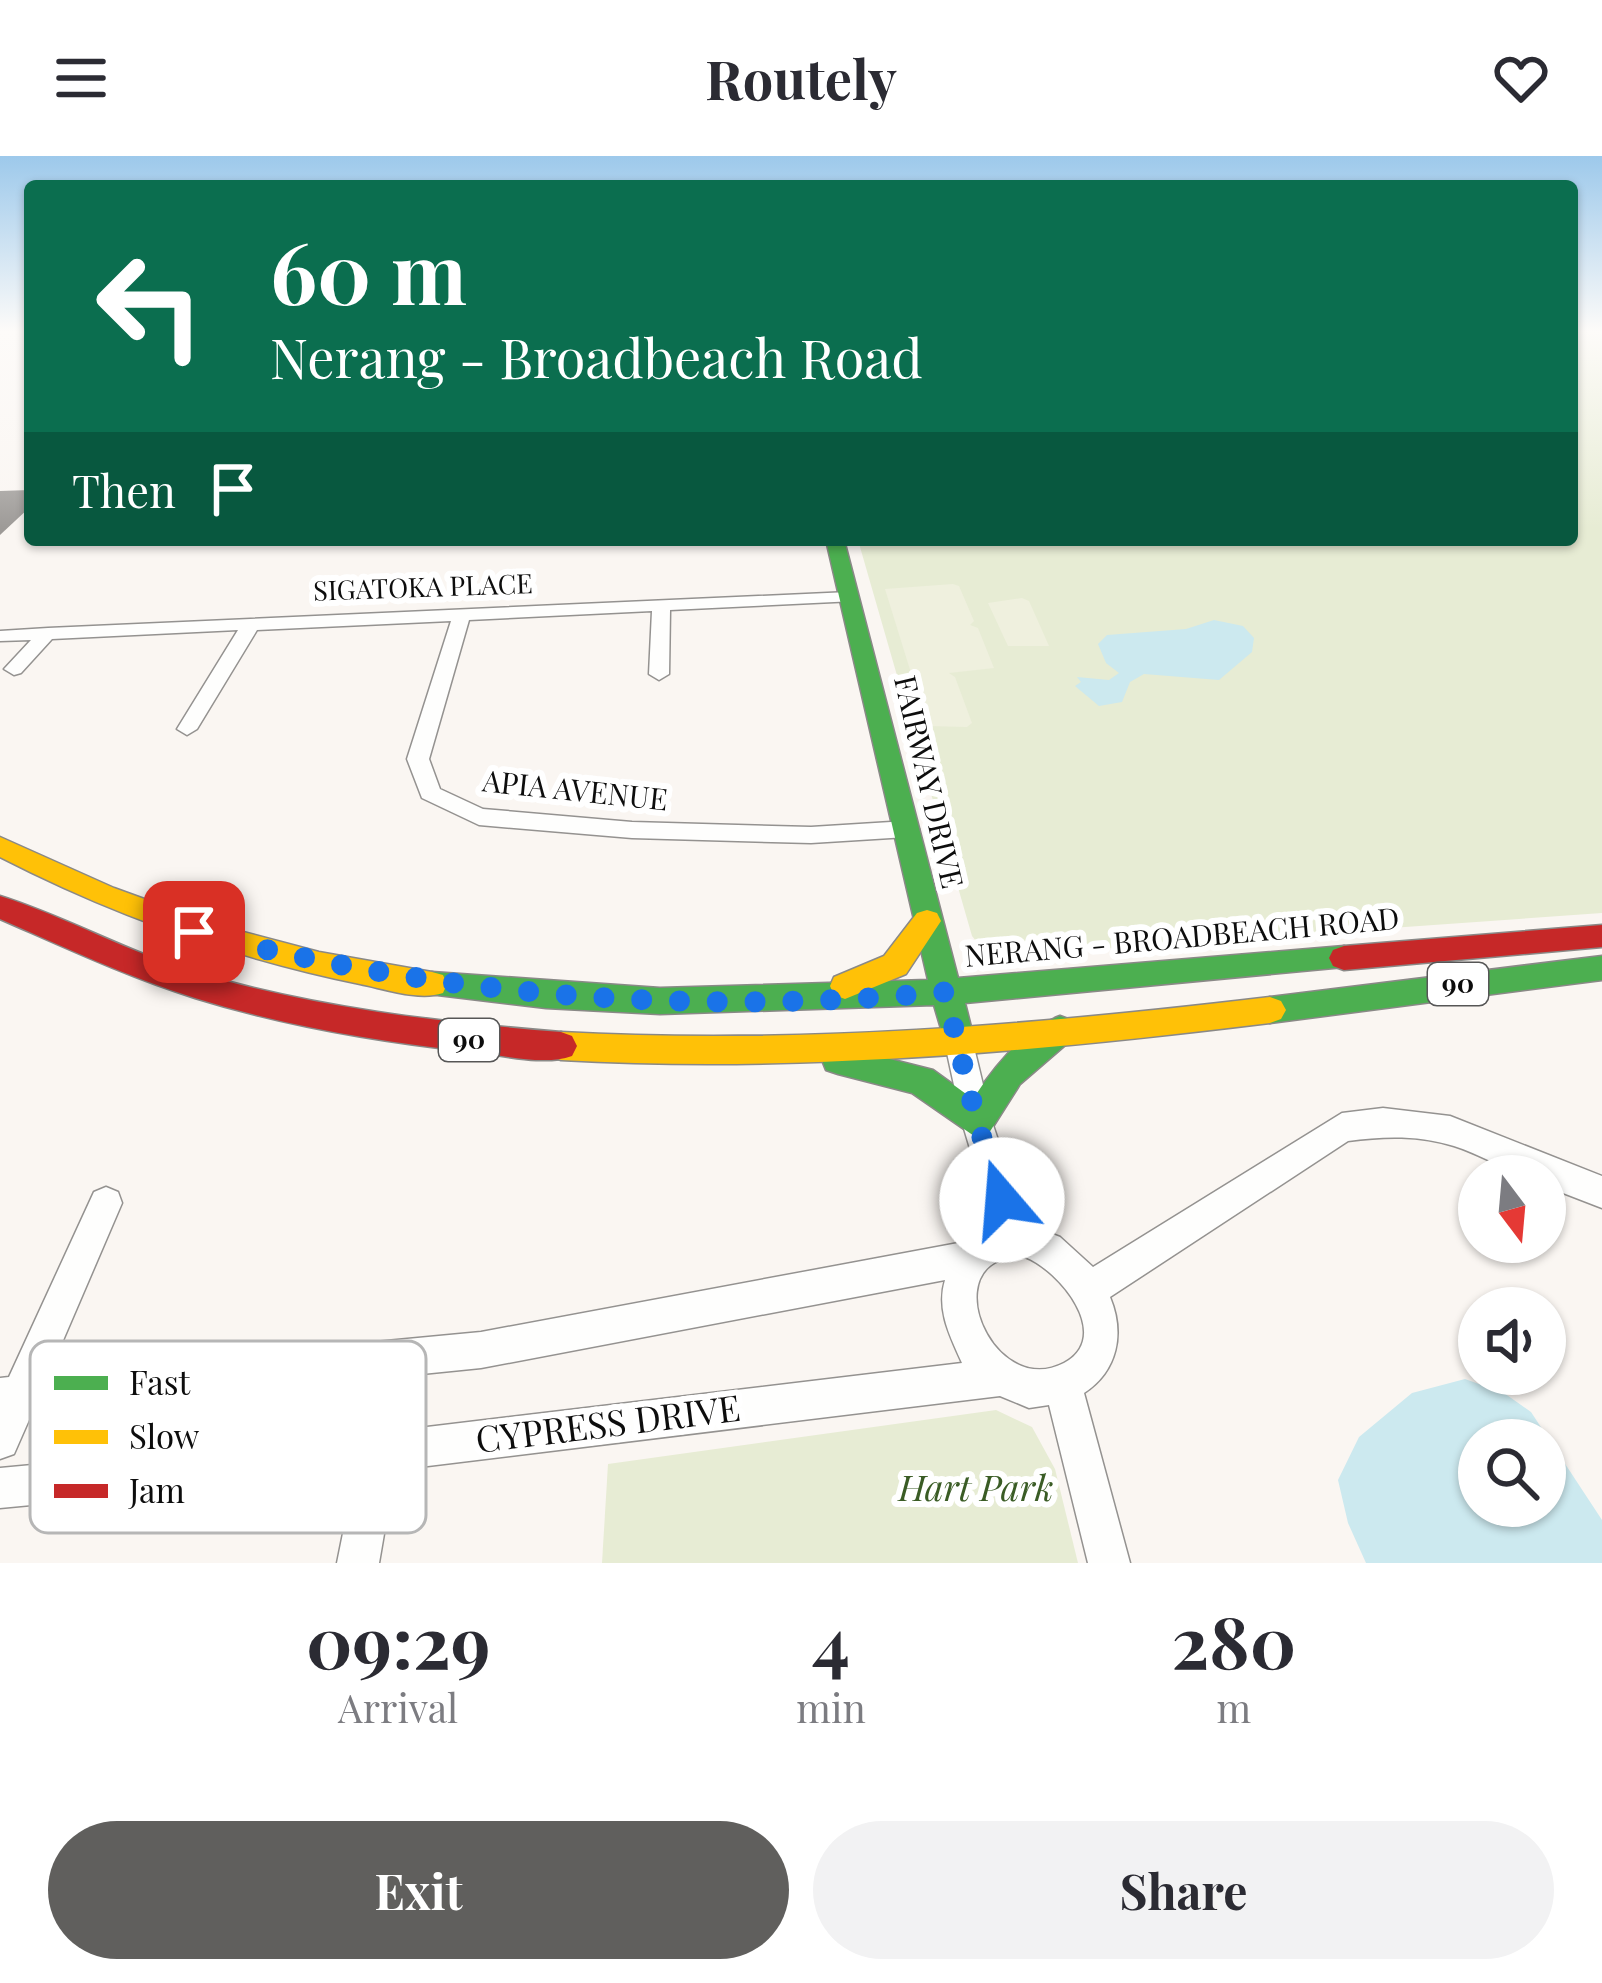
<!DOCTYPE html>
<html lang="en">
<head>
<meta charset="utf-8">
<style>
	body { margin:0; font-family:"Playfair Display",serif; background:#f2f2f3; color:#2b2b33; height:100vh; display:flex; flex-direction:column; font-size:45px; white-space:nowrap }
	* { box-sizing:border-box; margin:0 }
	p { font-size:39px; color:#7c7c81 }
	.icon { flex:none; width:66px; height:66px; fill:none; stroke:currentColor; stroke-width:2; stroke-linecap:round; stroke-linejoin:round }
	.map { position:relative; height:1407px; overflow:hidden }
	.panel { display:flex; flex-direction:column; background:#fff; flex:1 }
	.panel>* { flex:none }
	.hud { position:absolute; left:24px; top:24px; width:1554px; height:366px; border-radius:12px; box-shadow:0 3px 9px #0004; background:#0b6e4f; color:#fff; overflow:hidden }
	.needle { width:78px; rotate:164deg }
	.tools { position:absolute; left:1458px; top:999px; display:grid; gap:24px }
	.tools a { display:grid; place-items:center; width:108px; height:108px; border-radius:50%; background:#fff; box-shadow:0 3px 9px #0004; font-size:60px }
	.pin { position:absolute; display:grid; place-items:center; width:102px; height:102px; color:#fff; margin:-51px; border-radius:24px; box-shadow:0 6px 18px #0006 }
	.me { position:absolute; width:132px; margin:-66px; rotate:342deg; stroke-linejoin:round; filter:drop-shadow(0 0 9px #0008) }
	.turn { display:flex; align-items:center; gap:42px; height:252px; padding:0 48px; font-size:54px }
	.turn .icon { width:156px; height:156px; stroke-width:2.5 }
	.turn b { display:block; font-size:84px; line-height:102px }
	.then { display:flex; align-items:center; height:114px; padding:0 48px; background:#0003; gap:24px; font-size:45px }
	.eta { display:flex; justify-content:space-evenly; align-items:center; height:204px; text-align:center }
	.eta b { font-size:72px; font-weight:700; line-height:84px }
	.button { display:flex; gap:24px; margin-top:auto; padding:24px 48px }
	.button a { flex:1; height:138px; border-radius:72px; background:#605f5d; color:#fff; font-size:48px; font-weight:700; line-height:138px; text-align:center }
	.button a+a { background:#f2f2f3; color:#2b2b33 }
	header { display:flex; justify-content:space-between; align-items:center; height:156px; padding:0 48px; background:#fff; font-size:54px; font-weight:700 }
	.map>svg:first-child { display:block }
	.green { fill:#e7ecd4 }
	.pitch { fill:#eff0de }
	.water { fill:#cce9ef; fill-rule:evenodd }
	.building { fill:#9d9a97 }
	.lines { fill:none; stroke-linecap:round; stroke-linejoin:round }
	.street-casing { stroke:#949290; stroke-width:3 }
	.fast-casing { stroke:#8a8987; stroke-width:3 }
	.slow-casing { stroke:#8a8987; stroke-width:3 }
	.jam-casing { stroke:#8a8987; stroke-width:3 }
	.street { fill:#fefefd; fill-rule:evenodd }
	.fast { fill:#4caf50; fill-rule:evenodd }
	.slow { fill:#ffc107; fill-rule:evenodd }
	.jam { fill:#c62828; fill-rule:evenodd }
	.route { stroke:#1a73e8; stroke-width:21; stroke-dasharray:0 37.8 }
	.labels { text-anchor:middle; stroke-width:12; stroke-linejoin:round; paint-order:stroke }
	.far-street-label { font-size:27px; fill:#0d0d0d; stroke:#fff }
	.shield { fill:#fff; stroke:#565656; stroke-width:3 }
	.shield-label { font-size:27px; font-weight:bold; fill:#0d0d0d }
	.street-label { font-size:30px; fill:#0d0d0d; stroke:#fff }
	.near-street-label { font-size:36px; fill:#0d0d0d; stroke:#fff }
	.near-park-label { font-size:36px; font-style:italic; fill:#3a5c25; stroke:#fff }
	.key { fill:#fff; stroke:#b6b6b6; stroke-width:3 }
	.key-label { font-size:33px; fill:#0d0d0d }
</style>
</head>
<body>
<header><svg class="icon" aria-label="menu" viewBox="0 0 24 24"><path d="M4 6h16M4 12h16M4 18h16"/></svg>Routely<svg class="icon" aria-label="heart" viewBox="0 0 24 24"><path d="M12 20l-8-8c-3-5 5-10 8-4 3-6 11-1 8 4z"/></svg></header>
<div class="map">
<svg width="1602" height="1407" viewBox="0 0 1602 1407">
	<rect width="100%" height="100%" fill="#faf6f2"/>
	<g class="green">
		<polygon points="1572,176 1602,176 1602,757 996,800 984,795 972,780 858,384 1572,384"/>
		<polygon points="996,1254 1032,1271 1055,1313 1078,1407 602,1407 608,1308"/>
	</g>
	<g class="pitch">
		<polygon points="953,428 959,430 974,465 970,469 978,472 994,512 949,517 955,521 972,567 967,571 928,570 912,523 916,519 911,517 885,433"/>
		<polygon points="1022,442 1029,445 1049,490 1008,490 988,447"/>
	</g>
	<g class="water">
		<polygon points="1214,464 1243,470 1254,482 1252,496 1219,524 1144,518 1130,526 1122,546 1099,550 1075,530 1081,526 1077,521 1109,524 1119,517 1106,507 1098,488 1107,479 1186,473"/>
		<path d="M1465 1223 1504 1237 1531 1256 1602 1364V1407H1366L1348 1367 1338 1324 1359 1281 1412 1237ZM1479 1284H1545V1350H1479Z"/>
	</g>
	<polygon class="building" points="30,334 30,351 0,379 0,335"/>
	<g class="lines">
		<defs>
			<g id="street">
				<polygon points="849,436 858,441 855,445 670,454 669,518 659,524 649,518 652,455 469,464 429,603 440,633 483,653 632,666 811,671 907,665 919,673 907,681 811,687 632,682 479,669 422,642 407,603 451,465 257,474 197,573 187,579 177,573 238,474 52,483 21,517 14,519 4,513 31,484 0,485 0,475 48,472"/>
				<path d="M958 871 968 874 972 883 992 966 1026 1068 1060 1081 1093 1111 1342 957 1383 952 1450 960 1602 1020V1052L1545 1030V1020C1511 1020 1486 1000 1454 990 1419 979 1384 980 1348 985L1110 1141C1125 1177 1118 1215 1084 1237L1130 1407H1088L1049 1249 1029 1252 1000 1240 395 1314 379 1407H337L355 1318 0 1352V1312L363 1278 374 1223 32 1257 14 1298 0 1303V1222L9 1221 94 1036 106 1031 118 1036 122 1047 49 1217 481 1176 969 1085 994 1072 962 966 944 883 948 874ZM1025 1101C1059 1114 1114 1180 1064 1207 999 1241 945 1129 998 1105 1005 1102 1017 1102 1025 1101ZM945 1124C936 1154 950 1180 962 1207L402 1274 412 1219 481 1212Z"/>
			</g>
			<g id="fast">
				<polygon points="826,384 844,384 958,822 1344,790 1355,794 1359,802 1355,810 965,847 974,883 969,893 958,897 947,893 934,849 660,858 546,852 421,837 417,828 421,819 432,816 660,832 928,824"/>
				<polygon points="1602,800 1602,824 1270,867 1259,863 1254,854 1259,845 1270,841"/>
				<path d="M1060 860 1071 864 1076 874 1071 884 1020 928 989 977 977 982 912 937 838 918 826 914 822 904 826 894 838 890 933 914 973 943C994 911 1023 874 1060 860Z"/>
			</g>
			<g id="slow">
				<path d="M0 681 114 732 213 768 319 796 432 816 443 819 447 828 443 837C419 845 385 833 360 828 234 802 115 760 0 701Z"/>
				<polygon points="927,754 937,757 941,765 906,818 845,843 834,839 830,830 834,821 884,800 917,757"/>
				<path d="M1270 841 1281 845 1286 854 1281 863 1270 867C1034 896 799 917 561 904L550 900 545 890 550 880 561 876C799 889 1034 869 1270 841Z"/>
			</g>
			<g id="jam">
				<path d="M0 740C67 761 129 797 198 817 316 852 438 866 561 876L572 880 577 890 572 900C544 910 503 899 473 896 379 886 285 870 195 842 128 821 64 791 0 763Z"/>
				<polygon points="1602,769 1602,791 1344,814 1333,810 1329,802 1333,794 1344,790"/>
			</g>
		</defs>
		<use href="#street" class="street-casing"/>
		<use href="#fast" class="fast-casing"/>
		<use href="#slow" class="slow-casing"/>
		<use href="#jam" class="jam-casing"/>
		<use href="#street" class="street"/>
		<use href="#fast" class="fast"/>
		<use href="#slow" class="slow"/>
		<use href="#jam" class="jam"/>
	</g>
	<linearGradient id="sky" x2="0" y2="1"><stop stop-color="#9dc9eb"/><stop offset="0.47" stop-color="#fdfbf9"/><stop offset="1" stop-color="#fdfbf9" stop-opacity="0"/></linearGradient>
	<rect width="1602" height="373" fill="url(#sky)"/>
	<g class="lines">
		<path class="route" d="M194 776C441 840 691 860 945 836L977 966 1002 1044"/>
	</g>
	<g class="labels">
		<g class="far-street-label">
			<text transform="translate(423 432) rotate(-2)" y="9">SIGATOKA PLACE</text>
		</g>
		<g class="shield">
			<rect x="1428" y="807" width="60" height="42" rx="9"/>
			<rect x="439" y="863" width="60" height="42" rx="9"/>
		</g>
		<g class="shield-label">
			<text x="1458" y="837">90</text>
			<text x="469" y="893">90</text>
		</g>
		<g class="street-label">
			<text transform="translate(928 626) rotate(77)" y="10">FAIRWAY DRIVE</text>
			<text transform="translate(575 635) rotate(6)" y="10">APIA AVENUE</text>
			<text transform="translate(1182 782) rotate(-5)" y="10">NERANG - BROADBEACH ROAD</text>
		</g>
		<g class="near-street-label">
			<text transform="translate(608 1268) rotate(-7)" y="13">CYPRESS DRIVE</text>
		</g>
		<g class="near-park-label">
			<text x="976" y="1345">Hart Park</text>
		</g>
	</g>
	<rect x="30" y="1185" width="396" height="192" rx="18" class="key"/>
	<rect x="54" y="1220" width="54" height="14" fill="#4caf50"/>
	<rect x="54" y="1274" width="54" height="14" fill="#ffc107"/>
	<rect x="54" y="1328" width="54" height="14" fill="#c62828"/>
	<g class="key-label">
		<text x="129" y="1239">Fast</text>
		<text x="129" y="1293">Slow</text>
		<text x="129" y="1347">Jam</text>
	</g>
</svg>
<div class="tools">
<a><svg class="needle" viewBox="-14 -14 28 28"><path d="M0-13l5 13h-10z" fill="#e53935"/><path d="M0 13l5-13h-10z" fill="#7c7c81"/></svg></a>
<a><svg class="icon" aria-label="sound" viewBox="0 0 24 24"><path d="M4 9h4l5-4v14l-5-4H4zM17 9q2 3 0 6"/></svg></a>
<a><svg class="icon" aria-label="search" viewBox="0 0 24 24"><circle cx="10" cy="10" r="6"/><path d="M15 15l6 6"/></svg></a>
</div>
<div class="pin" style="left:194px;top:776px;background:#d93025"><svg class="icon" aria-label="arrive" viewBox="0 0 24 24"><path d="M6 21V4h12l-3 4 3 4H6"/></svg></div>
<svg class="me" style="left:1002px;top:1044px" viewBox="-20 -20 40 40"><circle r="19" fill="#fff"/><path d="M0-13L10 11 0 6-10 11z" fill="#1a73e8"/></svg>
<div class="hud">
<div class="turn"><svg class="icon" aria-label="left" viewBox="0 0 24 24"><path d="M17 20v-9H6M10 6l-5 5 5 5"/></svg><div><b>60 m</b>Nerang - Broadbeach Road</div></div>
<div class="then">Then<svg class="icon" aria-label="arrive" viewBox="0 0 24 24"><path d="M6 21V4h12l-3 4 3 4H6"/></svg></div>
</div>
</div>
<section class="panel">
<div class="eta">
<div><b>09:29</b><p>Arrival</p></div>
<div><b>4</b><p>min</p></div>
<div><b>280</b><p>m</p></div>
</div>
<div class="button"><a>Exit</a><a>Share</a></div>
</section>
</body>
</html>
